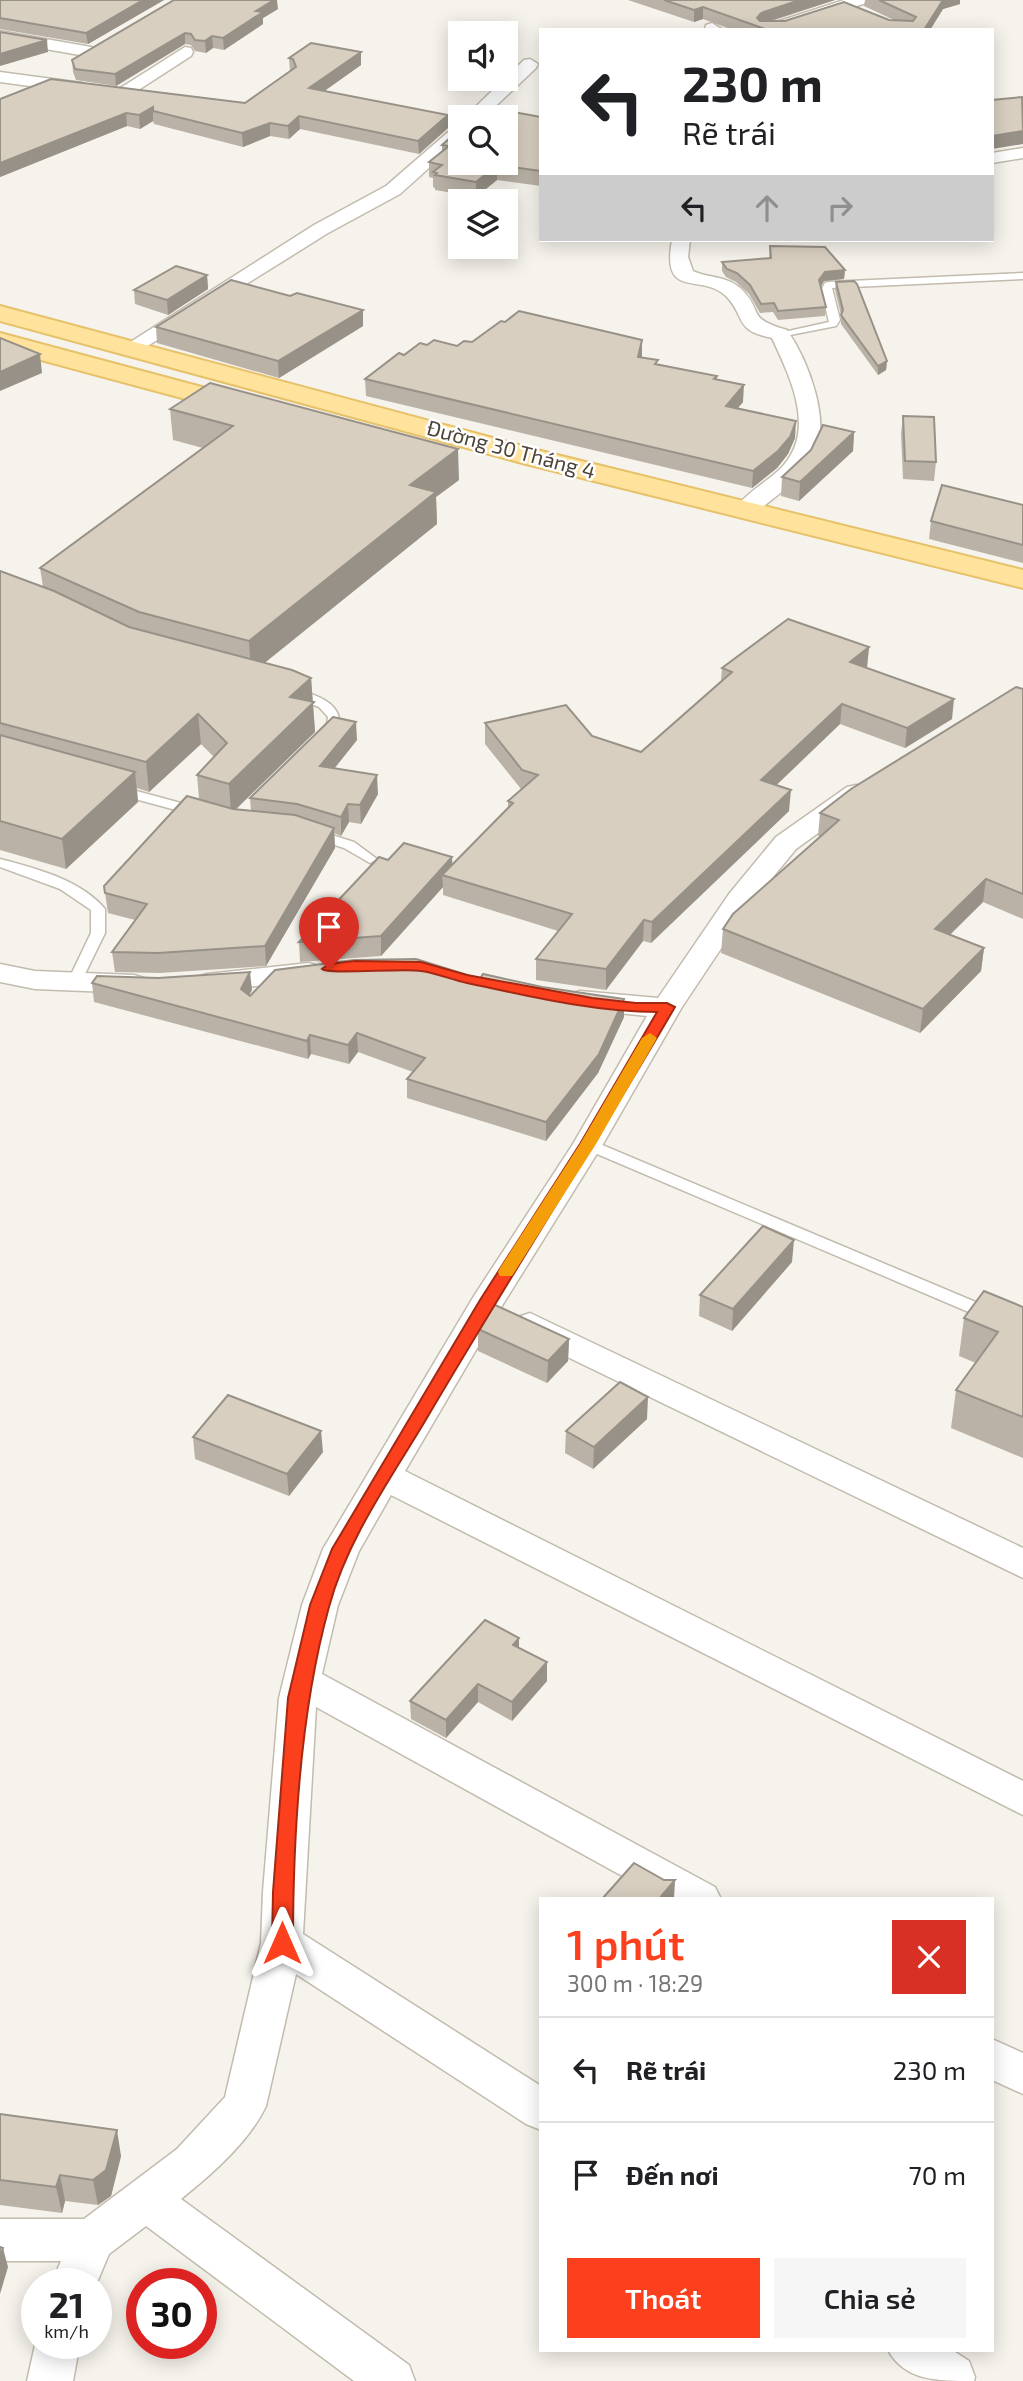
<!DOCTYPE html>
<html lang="vi">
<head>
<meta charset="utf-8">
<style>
	body { margin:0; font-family:"Exo 2",sans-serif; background:#f6f6f6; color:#202124; height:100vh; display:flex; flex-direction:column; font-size:26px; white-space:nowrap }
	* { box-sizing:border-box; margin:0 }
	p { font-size:23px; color:#757577 }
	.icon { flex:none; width:38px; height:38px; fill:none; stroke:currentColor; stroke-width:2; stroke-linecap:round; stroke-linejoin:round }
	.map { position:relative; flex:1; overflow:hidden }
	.drawer { position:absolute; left:539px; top:1897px; width:455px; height:455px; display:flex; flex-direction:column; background:#fff; border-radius:0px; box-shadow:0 4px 18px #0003 }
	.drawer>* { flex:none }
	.banner { position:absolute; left:539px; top:28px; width:455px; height:214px; border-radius:0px; box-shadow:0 4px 18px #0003; background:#fff; color:#202124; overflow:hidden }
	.tools { position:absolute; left:448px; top:21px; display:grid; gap:14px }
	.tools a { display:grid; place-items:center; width:70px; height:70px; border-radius:0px; background:#fff; box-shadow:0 4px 18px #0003; font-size:35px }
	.speed { position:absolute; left:21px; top:2268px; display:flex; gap:14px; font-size:35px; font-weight:700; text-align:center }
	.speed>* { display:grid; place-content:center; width:91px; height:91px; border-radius:50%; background:#fff; box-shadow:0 4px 18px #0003; line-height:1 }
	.speed small { font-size:18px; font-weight:400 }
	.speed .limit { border:10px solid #d22; background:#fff; color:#111 }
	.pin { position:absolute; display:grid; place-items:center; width:60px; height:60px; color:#fff; margin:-72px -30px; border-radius:50% 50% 50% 0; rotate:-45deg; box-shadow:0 0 7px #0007 }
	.pin .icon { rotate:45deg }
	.me { position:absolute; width:77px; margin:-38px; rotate:0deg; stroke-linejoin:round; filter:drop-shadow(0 0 5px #0008) }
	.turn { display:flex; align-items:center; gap:24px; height:147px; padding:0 28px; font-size:32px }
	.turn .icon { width:91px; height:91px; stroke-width:2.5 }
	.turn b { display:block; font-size:49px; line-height:60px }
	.lanes { display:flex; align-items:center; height:66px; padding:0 28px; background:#0003; justify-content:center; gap:35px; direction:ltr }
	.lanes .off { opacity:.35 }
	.round { display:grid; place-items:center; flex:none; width:74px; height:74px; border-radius:0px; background:#f6f6f6 }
	.headline { display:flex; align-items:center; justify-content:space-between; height:119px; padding:0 28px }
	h1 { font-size:42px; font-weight:600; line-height:52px; color:#fc3f1d }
	.primary-button { display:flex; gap:14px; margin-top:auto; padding:14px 28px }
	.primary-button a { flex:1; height:80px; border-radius:0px; background:#fc3f1d; color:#fff; font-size:28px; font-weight:600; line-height:80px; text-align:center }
	.primary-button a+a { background:#f6f6f6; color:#202124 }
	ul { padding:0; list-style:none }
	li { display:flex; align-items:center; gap:21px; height:105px; padding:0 28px; border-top:2px solid #e0e0e0 }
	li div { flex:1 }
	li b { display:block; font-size:26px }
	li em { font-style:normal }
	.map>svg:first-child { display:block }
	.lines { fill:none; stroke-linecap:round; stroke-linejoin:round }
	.service-casing { stroke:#c2bbae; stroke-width:3 }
	.minor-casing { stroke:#c2bbae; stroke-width:3 }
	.primary-casing { stroke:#e6c16a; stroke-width:4 }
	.service { fill:#fff; fill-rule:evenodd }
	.minor { fill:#fff; fill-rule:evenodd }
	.primary { fill:#ffe39c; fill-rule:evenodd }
	.wall { fill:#bab2a6 }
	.shaded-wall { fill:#979187 }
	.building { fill:#d8cfc1; stroke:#979187; stroke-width:2 }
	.route { fill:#fc3f1d; stroke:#a42913; stroke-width:2 }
	.slow { fill:#f59e0b }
	.labels { text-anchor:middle; stroke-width:5; stroke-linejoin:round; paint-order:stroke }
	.far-street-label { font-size:21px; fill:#4b4439; stroke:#fff }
</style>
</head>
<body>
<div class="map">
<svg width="1023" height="2381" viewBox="0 0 1023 2381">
	<rect width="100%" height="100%" fill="#f6f3ec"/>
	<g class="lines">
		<defs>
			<g id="service">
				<polygon points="1023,273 1023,279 832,288 840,320 836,326 780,337 775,334 829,322 821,290 825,283 828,282"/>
				<path d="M295 689C313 694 342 702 339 725L329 737 324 738 318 734 327 724 328 717 319 707 291 696V690Z"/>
				<polygon points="118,786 203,809 205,812 198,816 113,793 111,790"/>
				<polygon points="316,830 354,842 377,859 370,863 344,848 311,837 311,831"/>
				<path d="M0 859C35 868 81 880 105 909V933L80 984H70L68 981 91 933V910L60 889 0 867Z"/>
				<polygon points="588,1139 997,1311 999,1315 997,1319 985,1319 583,1148 580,1144 583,1140"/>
			</g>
			<g id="minor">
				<polygon points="844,0 868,0 866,3 784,30 759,30 761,27"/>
				<polygon points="712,23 723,30 705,30 706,25"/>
				<polygon points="0,31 91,47 99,52 91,57 0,41"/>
				<polygon points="185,47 191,48 193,52 191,56 126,98 114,98 111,94"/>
				<polygon points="530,59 538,64 536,68 484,117 465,117 524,60"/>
				<polygon points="0,72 82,83 91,88 82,93 0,82"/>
				<polygon points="460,126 460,140 400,194 328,233 138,352 124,352 121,348 314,225 386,186 454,127"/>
				<polygon points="1023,148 1023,158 992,163 992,153"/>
				<path d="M672 240H690L688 257 693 271C708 278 727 276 740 288 765 311 744 318 787 330 808 360 833 424 813 459 799 481 773 498 753 515H737L734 510C745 494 765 483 779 470 818 433 791 379 772 338 733 330 747 318 726 296 701 272 661 301 672 240Z"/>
				<path d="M856 785 865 787 869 793 865 799 796 849 750 905 682 1007 603 1144 500 1309 405 1471 1023 1781V1815L391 1495 359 1551 338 1605 322 1674 715 1887 721 1899H664L316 1707 303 1934 541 2086V2130L526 2124 296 1974 266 2106C249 2142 212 2174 181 2199L409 2365 415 2381H354L146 2226 109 2254 96 2285 51 2284 61 2261H0V2219H84L177 2149 225 2097 261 1943 263 1892 279 1698 302 1605 323 1549 474 1296 573 1144 647 1016 580 1009 570 1006 565 1000 570 994 580 991 658 998 729 894 776 837 847 787Z"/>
				<polygon points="309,963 319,966 323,972 319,978 207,992 197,989 193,983 197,977 207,974"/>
				<polygon points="0,964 35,971 134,975 144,978 148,984 144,990 134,993 35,989 0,982"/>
				<polygon points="530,1313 1023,1548 1023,1578 518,1333 513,1325 518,1317"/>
				<polygon points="992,2039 1023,2053 1023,2094 992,2080"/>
				<polygon points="37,2336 37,2343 80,2343 73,2381 27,2381"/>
				<path d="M888 2350H952L969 2361 975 2377 974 2381C937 2381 905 2381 888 2350Z"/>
			</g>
			<g id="primary">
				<polygon points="0,306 545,452 1023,570 1023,588 526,464 0,321"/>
				<polygon points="0,333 254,401 258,407 254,413 245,415 0,349"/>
			</g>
		</defs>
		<use href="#service" class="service-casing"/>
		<use href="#minor" class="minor-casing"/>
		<use href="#primary" class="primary-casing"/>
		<use href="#service" class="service"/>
		<use href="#minor" class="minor"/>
		<use href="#primary" class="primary"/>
	</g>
	<g class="wall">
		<polygon points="0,0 164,0 88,44 0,29"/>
		<polygon points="628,0 835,0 772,21 896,21 864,6 865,0 960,0 960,4 943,9 930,30 733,30 703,19 694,22"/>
		<polygon points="278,9 263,18 263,24 224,50 213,48 206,53 195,51 191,45 185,44 116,86 76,80 73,72 72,60"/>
		<polygon points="361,52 361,65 324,91 448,115 448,128 419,154 300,129 289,139 270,136 243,147 154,124 153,121 140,129 127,126 0,177 0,99 245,103 290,71 289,58"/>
		<polygon points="541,117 541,186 497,180 476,197 435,190 435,188 433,187 433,178 429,177 429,162 442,152 442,145"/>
		<polygon points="770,246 845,270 844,279 824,281 821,286 826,307 825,316 778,320 773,312 760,313 749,294 736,282 726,277 722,271 722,262 769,258"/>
		<polygon points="207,275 208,289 168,315 135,304 134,290"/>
		<polygon points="836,282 887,361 886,370 878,375 841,324 841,315 835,290"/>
		<polygon points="290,296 363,310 363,326 279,378 157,343 156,327"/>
		<polygon points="427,345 457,346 642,357 658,365 717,376 717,380 743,402 738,408 795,438 788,454 777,468 752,488 366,396 365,379 404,355"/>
		<polygon points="170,409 459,480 436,497 437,524 264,663 311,678 315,732 236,809 251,811 250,798 357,740 334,769 378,794 361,824 349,822 341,836 334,833 335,848 266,966 160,973 115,972 112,952 135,920 108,913 104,886 199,799 197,775 214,757 201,744 149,792 137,788 138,802 66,869 0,850 0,571 43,587 40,568 203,448 173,440"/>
		<polygon points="903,416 936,462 934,481 903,479 901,434"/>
		<polygon points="854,432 853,451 799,501 781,496 782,477"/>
		<polygon points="1023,505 1023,563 929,539 931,521"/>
		<polygon points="869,647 867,667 952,719 905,748 840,724 776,785 789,811 651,943 643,941 606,990 536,980 536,959 558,931 443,895 443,887 381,956 300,962 299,942 388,860 453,864 508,808 508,801 521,789 485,744 485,723 592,736 641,752 721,681 722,668"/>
		<polygon points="1023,689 1023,919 983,902 950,935 984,948 981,971 920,1033 721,953 723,929 821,837 818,836 820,813"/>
		<polygon points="480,979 624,999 624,1017 598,1073 546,1141 407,1098 407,1079 413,1072 358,1052 349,1064 311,1054 308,1059 94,1002 92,983 252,990 249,995 250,996"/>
		<polygon points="792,1262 732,1331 699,1316 700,1295"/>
		<polygon points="1023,1307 1023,1458 951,1428 956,1390 976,1363 959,1356 964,1318"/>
		<polygon points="478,1329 569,1339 568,1361 547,1383 478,1351"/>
		<polygon points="647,1419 593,1469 565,1453 566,1431"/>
		<polygon points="193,1437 323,1452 289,1496 195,1459"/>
		<polygon points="519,1648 547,1681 512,1721 478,1702 446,1738 411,1719 410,1701"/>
		<polygon points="0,2114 121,2156 111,2196 98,2205 65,2201 62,2213 0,2205"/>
	</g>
	<g class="shaded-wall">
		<polygon points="143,0 164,0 88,44 86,33"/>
		<polygon points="274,0 277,0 278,9 263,18 263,24 224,50 223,38 256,11"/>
		<polygon points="800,0 835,0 760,24 757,18 761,13"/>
		<polygon points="943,0 960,0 960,4 943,9 930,30 924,30"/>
		<polygon points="703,7 703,19 694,22 694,10"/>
		<polygon points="185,33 185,44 116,86 115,74"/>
		<polygon points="212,36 213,48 206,53 205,41"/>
		<polygon points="47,40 48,52 0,66 0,54"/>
		<polygon points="361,52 361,65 309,102 309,88"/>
		<polygon points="153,107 153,121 140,129 139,115"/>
		<polygon points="126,113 127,126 0,177 0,163"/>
		<polygon points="448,115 448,128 419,154 418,141"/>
		<polygon points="299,116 300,129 289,139 288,126"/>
		<polygon points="270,123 270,136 243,147 242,133"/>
		<polygon points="1023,131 1023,144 992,149 992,136"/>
		<polygon points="497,165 497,180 476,197 476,182"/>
		<polygon points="845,270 844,279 824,281 819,289 819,280 825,272"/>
		<polygon points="207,275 208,289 168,315 167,300"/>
		<polygon points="363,310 363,326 279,378 278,361"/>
		<polygon points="642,340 642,357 638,357"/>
		<polygon points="40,354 42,373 0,391 0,372"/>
		<polygon points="887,361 886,370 878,375 878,366"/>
		<polygon points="744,385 743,402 725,423 726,406"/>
		<polygon points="796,421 795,438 788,454 777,468 752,488 753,471"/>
		<polygon points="854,432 853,451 799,501 800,482"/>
		<polygon points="458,449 459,480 436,497 437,524 251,674 249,641 410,485"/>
		<polygon points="869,647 867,667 850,662"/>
		<polygon points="311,678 315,732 231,814 229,784 290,697"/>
		<polygon points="954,699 952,719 905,748 907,728"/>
		<polygon points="842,704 840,724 760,801 761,780"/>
		<polygon points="198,714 201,744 149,792 146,762"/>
		<polygon points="356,722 357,740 321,785 320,766"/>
		<polygon points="135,772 138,802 66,869 62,839"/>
		<polygon points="377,775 378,794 361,824 360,805"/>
		<polygon points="791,790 789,811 651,943 652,922"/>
		<polygon points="348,804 349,822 341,836 341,817"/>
		<polygon points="334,828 335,848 266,966 265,946"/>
		<polygon points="452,857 453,876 442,875 443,887 381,956 381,936"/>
		<polygon points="986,879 983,902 932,952 935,929"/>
		<polygon points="644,920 643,941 606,990 606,969"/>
		<polygon points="984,948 981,971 920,1033 923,1009"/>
		<polygon points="250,972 252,990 242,1007 241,989"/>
		<polygon points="624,999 624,1017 598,1073 546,1141 546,1122"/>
		<polygon points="357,1033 358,1052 349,1064 348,1045"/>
		<polygon points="310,1035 311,1054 308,1059 307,1041"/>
		<polygon points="794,1240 792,1262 732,1331 733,1309"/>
		<polygon points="569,1339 568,1361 547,1383 548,1361"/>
		<polygon points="648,1397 647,1419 593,1469 594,1447"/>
		<polygon points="321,1431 323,1452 289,1496 287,1474"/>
		<polygon points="519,1638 519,1657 513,1645"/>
		<polygon points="547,1662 547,1681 512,1721 512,1702"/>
		<polygon points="478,1684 478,1702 446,1738 446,1720"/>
		<polygon points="675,1880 674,1899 659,1899"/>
		<polygon points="117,2130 121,2156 111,2196 98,2205 93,2180"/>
		<polygon points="60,2175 65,2201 62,2213 56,2187"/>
		<polygon points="3,2248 8,2267 0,2294 0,2259"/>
	</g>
	<g class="building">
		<polygon points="0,0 143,0 86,33 0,18"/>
		<polygon points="174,0 274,0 256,11 263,12 223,38 212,36 205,41 195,40 191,34 185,33 115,74 75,69 72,60"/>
		<polygon points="664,0 800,0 761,13 757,18 760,21 785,21 844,2 889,20 913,21 916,17 879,0 943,0 924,30 768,30 703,7 694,10"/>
		<polygon points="0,32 47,40 0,54"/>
		<polygon points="311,43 361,52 309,88 448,115 418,141 299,116 288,126 270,123 242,133 153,111 153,107 139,115 126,113 0,163 0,99 51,79 245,103 296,67 293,59 289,58"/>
		<polygon points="1022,97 1023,131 992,136 992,100"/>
		<polygon points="492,108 541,117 541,171 497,165 476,182 435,175 437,173 433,172 442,165 429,162 449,146 442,145 460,129 460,163 506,163 506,117 478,117"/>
		<polygon points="770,246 825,247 845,270 825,272 819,280 826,307 778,311 774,303 761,304 750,285 737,273 727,269 722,262 771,258"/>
		<polygon points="176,266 207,275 167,300 134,290"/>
		<polygon points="231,280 290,296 297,293 363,310 278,361 156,327"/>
		<polygon points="854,281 857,284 887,361 878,366 841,315 843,310 836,282"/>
		<polygon points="519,311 642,340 638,357 658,360 655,364 717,376 714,379 744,385 726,406 796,421 790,437 778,451 753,471 365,379 399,353 404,355 420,343 427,345 434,340 457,346 464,341 472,342 501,321 505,322"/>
		<polygon points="0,338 40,354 0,372"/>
		<polygon points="210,383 458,449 410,485 436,492 249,641 139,612 40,568 233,426 170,409"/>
		<polygon points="903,416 934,417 936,462 905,461"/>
		<polygon points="823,425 854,432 800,482 782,477 811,450"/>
		<polygon points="942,485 1023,505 1023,545 931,521"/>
		<polygon points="0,571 54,591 129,627 292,670 311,678 290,697 314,702 229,784 197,775 227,743 198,714 146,762 0,723"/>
		<polygon points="788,619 869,647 850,662 954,699 907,728 842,704 761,780 791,790 652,922 644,920 606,969 536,959 572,914 442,875 513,803 508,801 538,775 522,770 485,723 566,705 592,736 641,752 732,672 722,668"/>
		<polygon points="1016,687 1023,689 1023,894 986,879 935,929 984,948 923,1009 723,929 733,914 839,820 820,813 851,789"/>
		<polygon points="333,717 356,722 320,766 377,775 360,805 348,804 341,817 297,804 250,798"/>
		<polygon points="0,735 135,772 62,839 0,821"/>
		<polygon points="187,796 233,809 295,815 334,828 265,946 158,953 112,952 147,904 105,893 104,886"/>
		<polygon points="404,843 452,857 381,936 299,942 379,857 388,860"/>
		<polygon points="416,959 480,979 483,974 542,987 624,999 599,1054 546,1122 407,1079 425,1058 357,1033 348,1045 310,1035 307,1041 92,983 97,976 158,978 250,972 241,989 250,996 275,970 354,960"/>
		<polygon points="763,1226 794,1240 733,1309 700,1295"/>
		<polygon points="984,1291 1023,1307 1023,1417 956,1390 998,1332 964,1318"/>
		<polygon points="493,1304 569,1339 548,1361 478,1329"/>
		<polygon points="620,1382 648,1397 594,1447 566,1431"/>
		<polygon points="228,1395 321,1431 287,1474 193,1437"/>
		<polygon points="485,1620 519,1638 513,1645 547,1662 512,1702 478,1684 446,1720 410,1701"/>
		<polygon points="634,1863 664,1880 675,1880 659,1899 602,1899"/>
		<polygon points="0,2114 117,2130 106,2170 93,2180 60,2175 56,2187 0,2180"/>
		<polygon points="0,2247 3,2248 0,2259"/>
	</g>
	<path class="route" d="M355 961 421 962 467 975 592 998 636 1003H667L675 1007C596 1143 511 1275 431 1411 395 1473 348 1536 329 1607 300 1711 293 1835 293 1943L290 1949 282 1952 275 1949 272 1943 273 1892 288 1698 310 1605 332 1549 480 1300 580 1144 657 1012C594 1012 529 996 467 983 452 980 437 973 421 971 404 968 328 975 322 969L329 964Z"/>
	<polygon class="slow" points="650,1033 657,1038 596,1144 512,1276 500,1276 498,1272 500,1268 580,1144 642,1038"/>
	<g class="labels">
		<g class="far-street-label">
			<text transform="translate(511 450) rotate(15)" y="7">Đường 30 Tháng 4</text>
		</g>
	</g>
</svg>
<div class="tools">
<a><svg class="icon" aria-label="sound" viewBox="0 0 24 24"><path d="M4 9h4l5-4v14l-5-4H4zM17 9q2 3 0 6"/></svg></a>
<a><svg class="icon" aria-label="search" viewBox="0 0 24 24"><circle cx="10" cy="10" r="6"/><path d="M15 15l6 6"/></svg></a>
<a><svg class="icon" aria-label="layers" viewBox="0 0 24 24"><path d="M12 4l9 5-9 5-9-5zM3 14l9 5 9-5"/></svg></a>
</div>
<div class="speed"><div>21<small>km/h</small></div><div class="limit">30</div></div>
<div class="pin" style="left:329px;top:969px;background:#d93025"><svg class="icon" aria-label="arrive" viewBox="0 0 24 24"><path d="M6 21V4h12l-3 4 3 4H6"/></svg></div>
<svg class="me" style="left:282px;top:1943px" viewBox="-20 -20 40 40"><path d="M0-17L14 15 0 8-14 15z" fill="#fc3f1d" stroke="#fff" stroke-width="4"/></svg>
<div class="banner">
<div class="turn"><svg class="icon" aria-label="left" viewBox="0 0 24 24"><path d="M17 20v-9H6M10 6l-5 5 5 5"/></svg><div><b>230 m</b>Rẽ trái</div></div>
<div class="lanes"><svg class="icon" aria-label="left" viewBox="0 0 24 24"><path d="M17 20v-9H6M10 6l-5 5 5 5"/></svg><svg class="icon off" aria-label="ahead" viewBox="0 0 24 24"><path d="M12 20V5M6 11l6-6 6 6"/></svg><svg class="icon off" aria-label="right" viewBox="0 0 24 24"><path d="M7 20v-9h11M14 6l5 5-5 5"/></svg></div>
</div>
<section class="drawer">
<div class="headline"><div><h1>1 phút</h1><p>300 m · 18:29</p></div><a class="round" style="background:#d93025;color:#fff"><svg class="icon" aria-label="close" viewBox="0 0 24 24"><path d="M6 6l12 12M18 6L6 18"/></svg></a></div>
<ul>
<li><svg class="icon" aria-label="left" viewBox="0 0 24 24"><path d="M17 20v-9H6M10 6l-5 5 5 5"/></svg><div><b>Rẽ trái</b></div><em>230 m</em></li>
<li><svg class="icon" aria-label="arrive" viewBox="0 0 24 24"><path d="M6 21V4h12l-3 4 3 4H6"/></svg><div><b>Đến nơi</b></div><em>70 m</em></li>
</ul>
<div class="primary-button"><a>Thoát</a><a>Chia sẻ</a></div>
</section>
</div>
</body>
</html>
